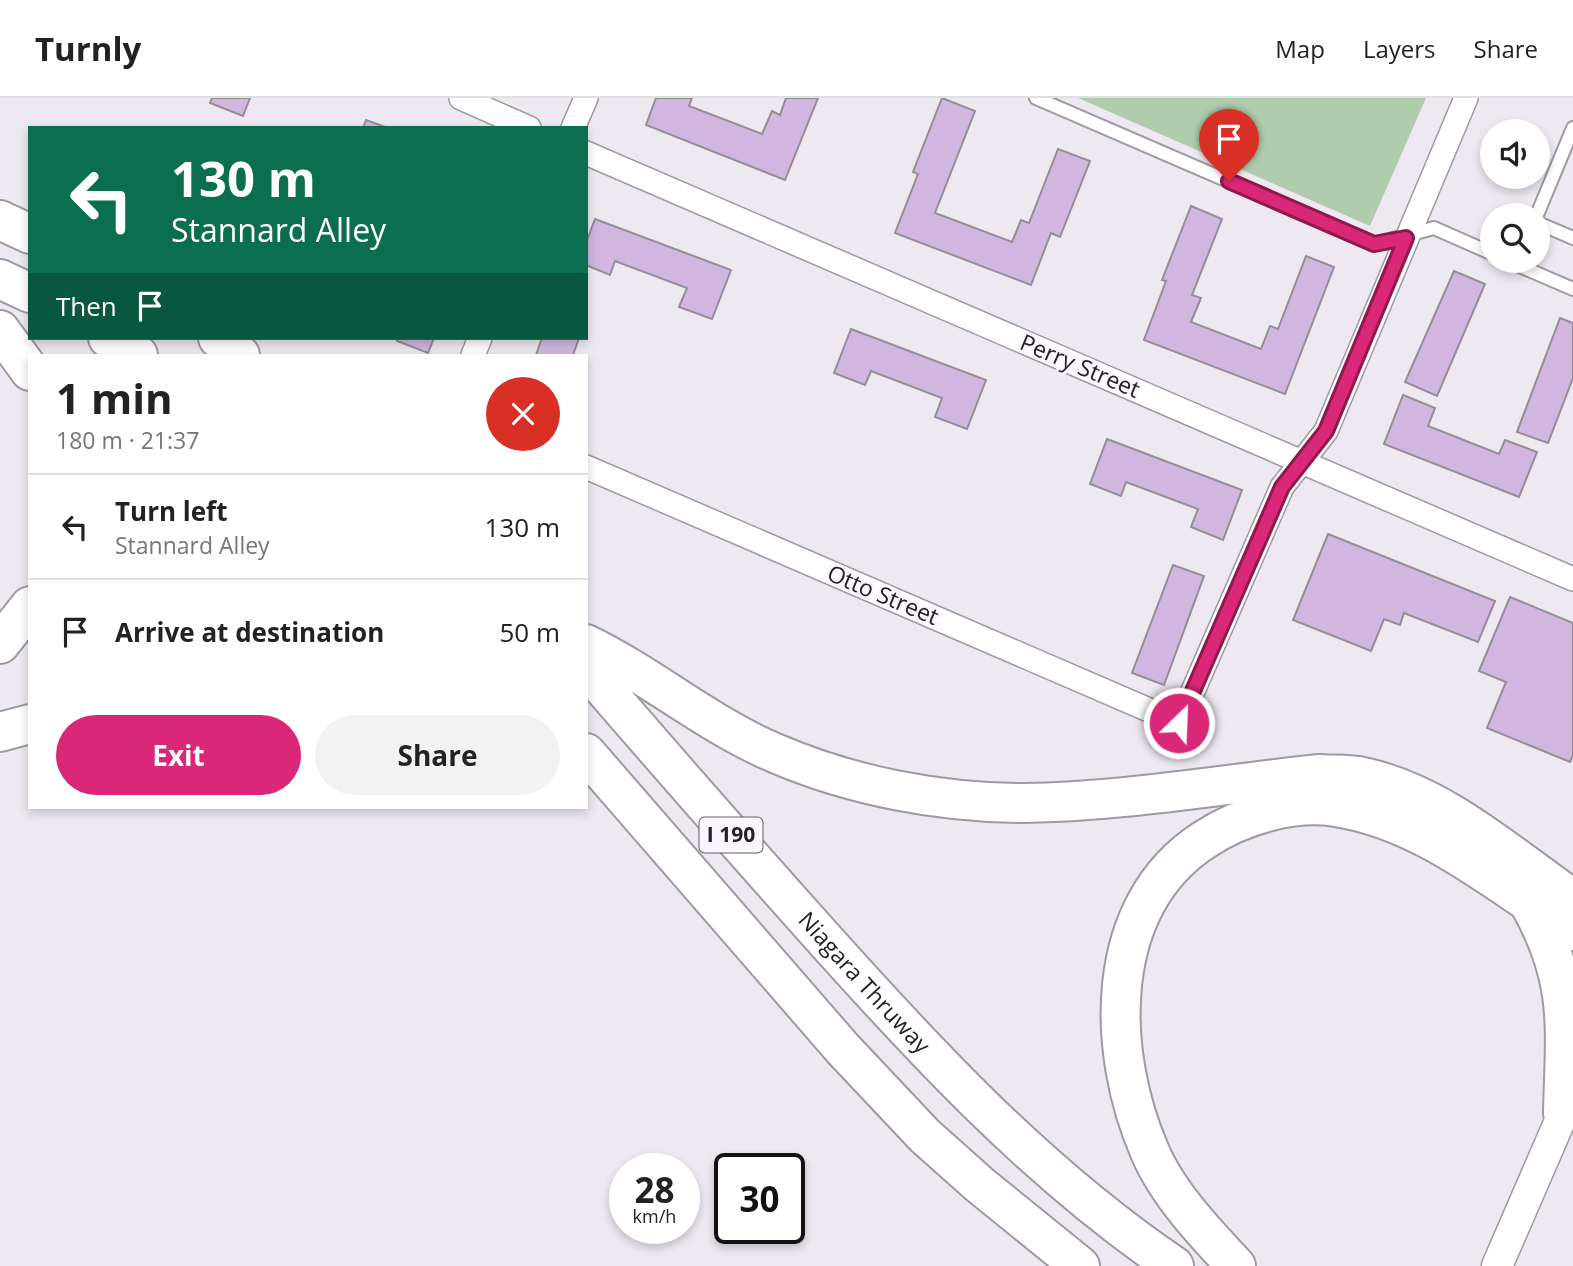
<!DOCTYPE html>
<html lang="en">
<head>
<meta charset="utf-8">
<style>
	body { margin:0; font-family:"Open Sans",sans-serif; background:#f2f2f2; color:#222; height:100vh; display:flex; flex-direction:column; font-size:26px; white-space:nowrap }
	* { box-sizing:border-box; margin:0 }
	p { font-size:23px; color:#767676 }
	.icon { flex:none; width:38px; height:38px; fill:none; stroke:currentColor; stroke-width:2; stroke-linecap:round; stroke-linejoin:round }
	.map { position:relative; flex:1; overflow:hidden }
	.details { position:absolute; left:28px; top:256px; width:560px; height:455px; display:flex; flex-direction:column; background:#fff; border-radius:0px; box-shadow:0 4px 10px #0003 }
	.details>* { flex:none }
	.top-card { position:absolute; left:28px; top:28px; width:560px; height:214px; border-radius:0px; box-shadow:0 4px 10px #0003; background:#0b6e4f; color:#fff; overflow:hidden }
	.buttons { position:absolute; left:1480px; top:21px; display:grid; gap:14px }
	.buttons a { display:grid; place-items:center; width:70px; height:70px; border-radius:50%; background:#fff; box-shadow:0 4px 10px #0003; font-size:35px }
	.speed { position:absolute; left:609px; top:1055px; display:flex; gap:14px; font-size:35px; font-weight:700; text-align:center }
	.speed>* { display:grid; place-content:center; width:91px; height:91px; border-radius:50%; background:#fff; box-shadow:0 4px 10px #0003; line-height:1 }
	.speed small { font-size:18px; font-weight:400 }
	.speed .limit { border:4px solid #111; border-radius:10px; background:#fff; color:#111 }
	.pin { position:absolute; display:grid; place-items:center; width:60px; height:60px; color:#fff; margin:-72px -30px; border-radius:50% 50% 50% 0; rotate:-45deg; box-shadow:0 0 7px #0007 }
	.pin .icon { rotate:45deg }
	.me { position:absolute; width:77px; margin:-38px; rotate:24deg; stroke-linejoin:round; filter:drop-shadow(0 0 5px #0008) }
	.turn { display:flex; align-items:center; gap:24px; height:147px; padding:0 28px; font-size:32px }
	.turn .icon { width:91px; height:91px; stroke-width:2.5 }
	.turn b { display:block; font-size:49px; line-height:60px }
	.then { display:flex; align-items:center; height:66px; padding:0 28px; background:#0003; gap:14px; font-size:26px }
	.round { display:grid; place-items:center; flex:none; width:74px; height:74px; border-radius:37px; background:#f2f2f2 }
	.summary { display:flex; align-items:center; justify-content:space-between; height:119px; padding:0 28px }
	h1 { font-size:42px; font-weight:700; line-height:52px }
	.button { display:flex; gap:14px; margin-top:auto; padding:14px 28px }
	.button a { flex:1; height:80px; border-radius:42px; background:#db2777; color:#fff; font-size:28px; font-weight:700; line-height:80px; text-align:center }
	.button a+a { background:#f2f2f2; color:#222 }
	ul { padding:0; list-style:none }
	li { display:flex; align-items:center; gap:21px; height:105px; padding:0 28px; border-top:2px solid #e0e0e0 }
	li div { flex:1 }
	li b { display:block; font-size:26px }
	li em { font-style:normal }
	header { display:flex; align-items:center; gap:42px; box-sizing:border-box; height:98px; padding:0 35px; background:#fff; border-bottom:2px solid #e0e0e0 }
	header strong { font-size:33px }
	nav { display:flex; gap:38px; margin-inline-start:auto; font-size:24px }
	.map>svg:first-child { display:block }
	.green { fill:#afcdad }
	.building { fill:#d1b7e0; stroke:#938e96; stroke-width:2 }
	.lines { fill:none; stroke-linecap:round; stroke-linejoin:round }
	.service-casing { stroke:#9f9aa2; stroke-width:16 }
	.minor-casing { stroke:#9f9aa2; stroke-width:26 }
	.tertiary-casing { stroke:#9f9aa2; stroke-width:33 }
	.motorway-casing { stroke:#9f9aa2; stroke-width:42 }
	.service { stroke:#fff; stroke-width:12 }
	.minor { stroke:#fff; stroke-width:23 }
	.tertiary { stroke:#fff; stroke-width:30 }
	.motorway { stroke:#fff; stroke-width:38 }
	.route-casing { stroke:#8e194d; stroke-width:18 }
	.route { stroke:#db2777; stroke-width:12 }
	.labels { text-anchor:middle; stroke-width:6; stroke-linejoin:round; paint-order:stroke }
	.shield { fill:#fbf5fe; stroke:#646165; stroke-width:2 }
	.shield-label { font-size:21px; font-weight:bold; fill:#232124 }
	.street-label { font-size:23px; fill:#232124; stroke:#fbf5fe }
</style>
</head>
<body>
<header>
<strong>Turnly</strong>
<nav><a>Map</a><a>Layers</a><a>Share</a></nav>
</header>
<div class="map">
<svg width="1573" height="1168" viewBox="0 0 1573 1168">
	<rect width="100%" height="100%" fill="#eee8f1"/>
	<polygon class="green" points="1078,0 1426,0 1370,128"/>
	<g class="building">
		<polygon points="212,0 250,0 243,18 210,5"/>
		<polygon points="656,0 692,0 689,8 762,36 772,13 780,17 786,0 818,0 785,82 646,27"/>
		<polygon points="942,0 975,13 935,115 1012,144 1021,122 1029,125 1058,51 1090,63 1060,139 1051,135 1031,187 895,135 918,76 913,74"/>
		<polygon points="366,22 388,30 363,30"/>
		<polygon points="1191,108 1222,121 1192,197 1201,200 1191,224 1261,251 1270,228 1278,231 1306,158 1334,169 1285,296 1144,242 1166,183 1162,182"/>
		<polygon points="595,121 731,172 712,221 679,209 687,190 615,163 610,177 586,167 586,145"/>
		<polygon points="1454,173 1485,186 1437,298 1405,284"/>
		<polygon points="1560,220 1573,225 1573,280 1548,345 1517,334"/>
		<polygon points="851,231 986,282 967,331 935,319 942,300 871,273 865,287 834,275"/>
		<polygon points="398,240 434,240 428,255 397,243"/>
		<polygon points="542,240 579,240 573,257 536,257"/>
		<polygon points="1403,297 1435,310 1428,328 1499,356 1505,342 1537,354 1519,399 1384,346"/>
		<polygon points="1107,341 1242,392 1223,442 1191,429 1198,411 1126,384 1121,398 1090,386"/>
		<polygon points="1328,436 1495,503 1478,544 1404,515 1400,527 1384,521 1371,553 1293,522"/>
		<polygon points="1173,467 1204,478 1164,587 1132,575"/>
		<polygon points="1510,499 1573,525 1573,657 1570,664 1487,630 1506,584 1479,573"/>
	</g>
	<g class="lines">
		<defs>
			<g id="service">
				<polyline points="1036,0 1374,146 1434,130 1493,156"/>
				<polyline points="1537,117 1573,30"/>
				<polyline points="1538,125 1573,140"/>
				<polyline points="1508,163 1573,191"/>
			</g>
			<g id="minor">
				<polyline points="461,0 529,30"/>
				<polyline points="573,30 586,0"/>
				<polyline points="586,55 1573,481"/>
				<polyline points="473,257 480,240"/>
				<polyline points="586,369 1179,625 1282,389 1326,333 1466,0"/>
			</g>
			<polyline id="tertiary" points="1497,1168 1572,995"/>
			<g id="motorway">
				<polyline points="0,122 30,136"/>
				<polyline points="0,181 30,195"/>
				<polyline points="0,232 30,273"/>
				<polyline points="108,240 138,257"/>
				<polyline points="218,240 240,257"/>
				<polyline points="0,546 30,508"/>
				<path d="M586 546C652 578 708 627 775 655 851 688 941 705 1024 705 1121 704 1223 686 1320 676 1334 677 1350 676 1363 679 1442 696 1508 756 1573 801"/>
				<path id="s1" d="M586 570C662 658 739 746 816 832 925 954 1038 1076 1174 1168"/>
				<polyline points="0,634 30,626"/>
				<polyline points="586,655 843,951 925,1038 980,1087 1080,1168"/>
				<path d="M1530 807C1573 884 1565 930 1563 1015"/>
				<path d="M1236 1168C1205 1135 1168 1096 1150 1054 1106 953 1102 808 1204 742 1240 718 1293 702 1336 709 1426 723 1496 786 1573 833"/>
			</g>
		</defs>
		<use href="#service" class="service-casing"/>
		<use href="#minor" class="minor-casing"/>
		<use href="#tertiary" class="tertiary-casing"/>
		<use href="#motorway" class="motorway-casing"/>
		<use href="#service" class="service"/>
		<use href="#minor" class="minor"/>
		<use href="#tertiary" class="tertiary"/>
		<use href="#motorway" class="motorway"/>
	</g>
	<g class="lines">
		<defs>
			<polyline id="route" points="1179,625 1282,389 1326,333 1406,140 1374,146 1229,83"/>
		</defs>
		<use href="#route" class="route-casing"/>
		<use href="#route" class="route"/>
	</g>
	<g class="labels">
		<rect class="shield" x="699.5" y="719.5" width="63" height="35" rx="5"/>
		<g class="shield-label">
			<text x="731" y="744">I 190</text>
		</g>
		<g class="street-label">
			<text transform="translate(1080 268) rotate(23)" y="8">Perry Street</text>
			<text transform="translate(883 497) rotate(23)" y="8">Otto Street</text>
			<text dy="8" stroke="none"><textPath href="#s1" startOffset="420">Niagara Thruway</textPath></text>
		</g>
	</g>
</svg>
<div class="buttons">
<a><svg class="icon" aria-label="sound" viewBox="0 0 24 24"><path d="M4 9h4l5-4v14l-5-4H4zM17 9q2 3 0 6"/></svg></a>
<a><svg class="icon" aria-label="search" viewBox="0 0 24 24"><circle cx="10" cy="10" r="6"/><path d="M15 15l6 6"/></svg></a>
</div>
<div class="speed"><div>28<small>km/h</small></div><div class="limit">30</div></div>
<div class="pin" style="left:1229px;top:83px;background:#d93025"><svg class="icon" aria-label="arrive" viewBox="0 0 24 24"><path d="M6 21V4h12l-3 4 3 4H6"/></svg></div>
<svg class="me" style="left:1179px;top:625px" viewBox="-20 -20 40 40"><circle r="17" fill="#db2777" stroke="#fff" stroke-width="3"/><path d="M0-11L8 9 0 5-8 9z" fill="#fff"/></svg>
<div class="top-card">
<div class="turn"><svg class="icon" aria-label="left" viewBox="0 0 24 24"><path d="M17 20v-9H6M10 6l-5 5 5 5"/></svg><div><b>130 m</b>Stannard Alley</div></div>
<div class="then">Then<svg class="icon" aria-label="arrive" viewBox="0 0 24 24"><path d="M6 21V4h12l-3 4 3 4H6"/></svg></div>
</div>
<section class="details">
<div class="summary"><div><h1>1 min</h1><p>180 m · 21:37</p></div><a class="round" style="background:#d93025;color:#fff"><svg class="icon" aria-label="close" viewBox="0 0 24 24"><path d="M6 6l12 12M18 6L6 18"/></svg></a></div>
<ul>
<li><svg class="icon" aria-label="left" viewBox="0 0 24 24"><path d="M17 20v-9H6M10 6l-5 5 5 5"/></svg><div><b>Turn left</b><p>Stannard Alley</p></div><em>130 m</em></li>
<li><svg class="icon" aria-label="arrive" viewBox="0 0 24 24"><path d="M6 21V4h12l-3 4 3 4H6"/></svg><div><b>Arrive at destination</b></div><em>50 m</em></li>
</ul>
<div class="button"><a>Exit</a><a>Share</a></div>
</section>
</div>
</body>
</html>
